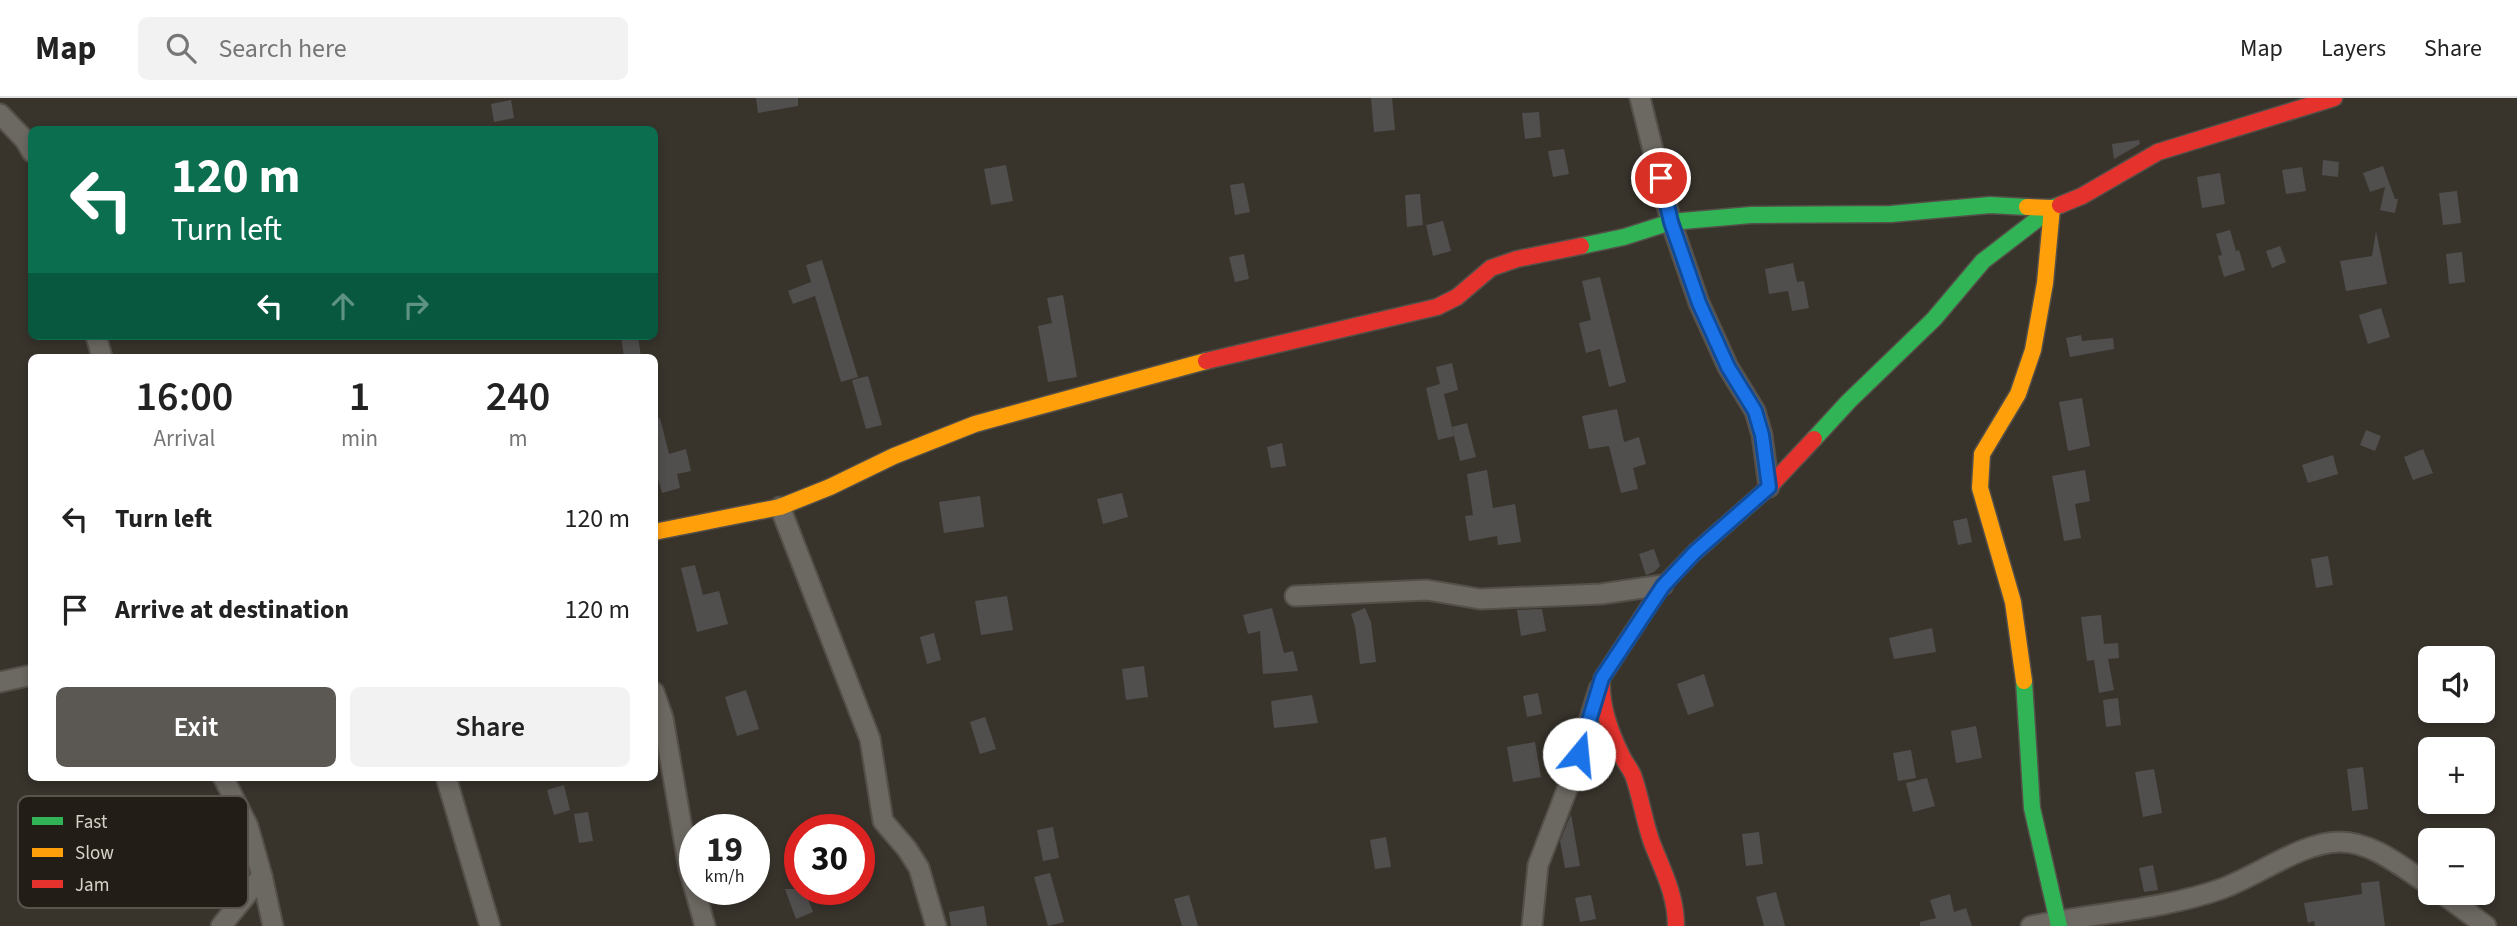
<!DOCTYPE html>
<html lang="en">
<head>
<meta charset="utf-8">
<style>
	body { margin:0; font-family:"Source Sans 3",sans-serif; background:#f2f2f2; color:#222; height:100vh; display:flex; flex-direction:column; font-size:26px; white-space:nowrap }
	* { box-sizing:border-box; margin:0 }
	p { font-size:23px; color:#767676 }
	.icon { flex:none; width:38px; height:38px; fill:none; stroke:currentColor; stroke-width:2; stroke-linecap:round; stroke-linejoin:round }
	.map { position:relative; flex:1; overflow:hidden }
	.panel { position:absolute; left:28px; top:256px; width:630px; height:427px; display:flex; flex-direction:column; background:#fff; border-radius:10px; box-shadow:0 4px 10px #0003 }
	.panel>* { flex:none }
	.hud { position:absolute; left:28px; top:28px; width:630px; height:214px; border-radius:10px; box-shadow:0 4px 10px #0003; background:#0b6e4f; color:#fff; overflow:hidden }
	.fabs { position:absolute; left:2418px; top:548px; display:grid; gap:14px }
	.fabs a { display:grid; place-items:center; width:77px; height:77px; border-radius:10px; background:#fff; box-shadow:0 4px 10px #0003; font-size:35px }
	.speed { position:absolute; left:679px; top:716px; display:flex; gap:14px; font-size:35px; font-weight:700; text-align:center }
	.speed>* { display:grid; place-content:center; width:91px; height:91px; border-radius:50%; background:#fff; box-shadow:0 4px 10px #0003; line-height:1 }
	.speed small { font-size:18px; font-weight:400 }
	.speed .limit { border:10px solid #d22; background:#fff; color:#111 }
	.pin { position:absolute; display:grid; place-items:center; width:60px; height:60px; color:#fff; margin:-30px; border:4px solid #fff; border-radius:50%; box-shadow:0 2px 7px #0007 }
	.me { position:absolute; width:77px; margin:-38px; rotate:17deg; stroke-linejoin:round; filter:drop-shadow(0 0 5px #0008) }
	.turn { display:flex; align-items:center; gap:24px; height:147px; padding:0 28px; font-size:32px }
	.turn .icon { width:91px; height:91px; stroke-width:2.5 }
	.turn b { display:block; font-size:49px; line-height:60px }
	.lanes { display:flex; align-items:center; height:66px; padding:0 28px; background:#0003; justify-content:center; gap:35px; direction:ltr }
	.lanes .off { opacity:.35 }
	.eta { display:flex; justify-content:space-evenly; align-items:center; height:119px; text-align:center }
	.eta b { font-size:42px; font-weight:600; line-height:49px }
	.primary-button { display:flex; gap:14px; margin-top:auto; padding:14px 28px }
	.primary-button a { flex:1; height:80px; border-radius:10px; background:#5b5854; color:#fff; font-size:28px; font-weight:600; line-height:80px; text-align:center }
	.primary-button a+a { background:#f2f2f2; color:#222 }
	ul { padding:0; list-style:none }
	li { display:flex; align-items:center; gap:21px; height:91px; padding:0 28px }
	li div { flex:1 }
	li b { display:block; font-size:26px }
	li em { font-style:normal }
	header { display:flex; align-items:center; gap:42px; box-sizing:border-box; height:98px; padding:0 35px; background:#fff; border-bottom:2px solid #e0e0e0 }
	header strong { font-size:33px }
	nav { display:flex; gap:38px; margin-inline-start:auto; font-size:24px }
	.search { width:490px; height:63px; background:#f2f2f2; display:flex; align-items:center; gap:18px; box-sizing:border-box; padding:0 24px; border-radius:10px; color:#767676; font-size:26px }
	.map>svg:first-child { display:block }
	.building { fill:#514e4e }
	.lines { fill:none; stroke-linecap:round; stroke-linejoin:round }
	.street-casing { stroke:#544f48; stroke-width:23 }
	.fast-casing { stroke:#544f48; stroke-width:19 }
	.slow-casing { stroke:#544f48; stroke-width:19 }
	.jam-casing { stroke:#544f48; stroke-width:19 }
	.street { stroke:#6c6862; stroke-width:19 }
	.fast { stroke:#30b455; stroke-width:16 }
	.slow { stroke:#ff9f0a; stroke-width:16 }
	.jam { stroke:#e5322d; stroke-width:16 }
	.route-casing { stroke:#114b97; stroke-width:18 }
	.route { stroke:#1a73e8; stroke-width:12 }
	.key { fill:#221d16; stroke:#59534c; stroke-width:2 }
	.key-label { font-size:19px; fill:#d8d2c9 }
</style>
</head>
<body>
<header>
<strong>Map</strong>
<div class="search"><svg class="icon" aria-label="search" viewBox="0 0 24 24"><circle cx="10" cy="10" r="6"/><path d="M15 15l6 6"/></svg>Search here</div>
<nav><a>Map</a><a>Layers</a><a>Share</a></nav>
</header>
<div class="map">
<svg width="2517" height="828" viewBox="0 0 2517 828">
	<rect width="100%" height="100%" fill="#38342c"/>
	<g class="building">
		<polygon points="756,0 798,0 798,8 758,15"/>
		<polygon points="1371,0 1392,0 1395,32 1374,34"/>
		<polygon points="511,2 514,20 494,24 491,6"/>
		<polygon points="1539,14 1541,39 1525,41 1522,15"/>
		<polygon points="2139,42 2140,46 2114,61 2112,46"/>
		<polygon points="1564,51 1569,76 1553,79 1548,53"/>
		<polygon points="2323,62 2339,64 2338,79 2322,77"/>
		<polygon points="1006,67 1013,103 991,107 984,71"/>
		<polygon points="2383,68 2395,101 2398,101 2395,115 2380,112 2385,89 2370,94 2363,75"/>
		<polygon points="2302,69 2306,93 2286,96 2282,72"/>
		<polygon points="2220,75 2225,106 2202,110 2197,79"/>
		<polygon points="1244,85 1250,114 1235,117 1230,87"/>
		<polygon points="2457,93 2461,125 2443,127 2439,95"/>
		<polygon points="1420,96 1423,127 1407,129 1405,97"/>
		<polygon points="1443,123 1451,153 1433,158 1426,127"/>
		<polygon points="2230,132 2236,153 2239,152 2245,172 2224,179 2218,158 2222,157 2216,136"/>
		<polygon points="2376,133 2387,186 2346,193 2340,163 2372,158"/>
		<polygon points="2280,148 2286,164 2272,170 2266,153"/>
		<polygon points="2462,154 2465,184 2449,186 2446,156"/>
		<polygon points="1244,156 1249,181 1235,184 1229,159"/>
		<polygon points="822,162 858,279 841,284 815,198 793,206 788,193 811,184 806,167"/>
		<polygon points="1793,165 1797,184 1804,183 1809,210 1792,213 1788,193 1769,196 1765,171"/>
		<polygon points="1600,179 1626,284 1609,289 1600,251 1586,255 1579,225 1591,222 1582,183"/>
		<polygon points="1063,197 1077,279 1048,284 1038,228 1052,225 1047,200"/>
		<polygon points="2381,210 2390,239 2368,246 2359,217"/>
		<polygon points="2081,237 2082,243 2113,240 2114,251 2070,259 2066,240"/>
		<polygon points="621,238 638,238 641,259 624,259"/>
		<polygon points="1452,265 1458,292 1444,296 1454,338 1438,342 1426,290 1440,286 1436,269"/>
		<polygon points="868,278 882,327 866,331 852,282"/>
		<polygon points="2082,300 2090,348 2068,353 2059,304"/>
		<polygon points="1617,311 1624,344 1639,339 1646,366 1633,370 1638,391 1621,395 1609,348 1589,351 1582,318"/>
		<polygon points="660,320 669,356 686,351 691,373 677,376 680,390 662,395 654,366 654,321"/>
		<polygon points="1467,325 1476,359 1460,363 1452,329"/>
		<polygon points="2366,332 2381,338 2375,353 2360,347"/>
		<polygon points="1282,345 1286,368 1271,370 1267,349"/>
		<polygon points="2423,351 2433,375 2413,382 2404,359"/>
		<polygon points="2333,357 2338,376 2308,385 2302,367"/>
		<polygon points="1487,372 1493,410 1515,406 1521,444 1498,447 1497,438 1469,443 1465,418 1473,417 1467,376"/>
		<polygon points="2085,372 2090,403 2075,406 2081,440 2064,443 2052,378"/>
		<polygon points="1122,395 1128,419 1103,426 1097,401"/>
		<polygon points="980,398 984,429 944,435 939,404"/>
		<polygon points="1967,420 1972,444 1958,447 1953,423"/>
		<polygon points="1654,451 1660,468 1654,474 1646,477 1639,456"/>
		<polygon points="2328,458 2333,487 2316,490 2311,461"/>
		<polygon points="695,467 703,497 719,493 728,526 697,534 681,470"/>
		<polygon points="1007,498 1013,532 981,537 975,503"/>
		<polygon points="1272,510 1284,555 1293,553 1298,573 1263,576 1260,533 1248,536 1243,517"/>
		<polygon points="1365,510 1371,524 1376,564 1360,566 1355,528 1351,516"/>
		<polygon points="1542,511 1546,533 1521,538 1517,512"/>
		<polygon points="2101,517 2104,546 2118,545 2119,560 2108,561 2114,592 2099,595 2094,562 2087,563 2081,519"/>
		<polygon points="1932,530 1936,554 1894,561 1889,540"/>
		<polygon points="934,535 941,562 927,566 920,539"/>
		<polygon points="1144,568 1148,599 1126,602 1122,571"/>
		<polygon points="1704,576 1714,608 1688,617 1677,586"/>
		<polygon points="746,592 759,631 737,638 725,599"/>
		<polygon points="1538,595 1542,616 1527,619 1523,598"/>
		<polygon points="1312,597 1318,625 1274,630 1271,603"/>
		<polygon points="2118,600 2121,627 2106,629 2103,602"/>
		<polygon points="985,619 996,651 980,656 970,624"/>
		<polygon points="1976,628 1982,660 1956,665 1951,633"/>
		<polygon points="1535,644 1541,679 1513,684 1507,649"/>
		<polygon points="1911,652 1916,680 1898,683 1893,655"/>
		<polygon points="2363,669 2368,711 2352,713 2347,671"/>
		<polygon points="2154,671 2162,715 2143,719 2135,674"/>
		<polygon points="1927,680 1935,708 1913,714 1906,685"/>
		<polygon points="564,687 570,712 554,717 547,692"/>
		<polygon points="588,714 593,743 579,745 574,716"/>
		<polygon points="1571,716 1580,768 1565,770 1560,743"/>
		<polygon points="1053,729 1059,760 1043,763 1037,732"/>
		<polygon points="1759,734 1763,766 1746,768 1742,736"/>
		<polygon points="1386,739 1391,769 1375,771 1370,742"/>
		<polygon points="2153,767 2158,792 2144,794 2139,770"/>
		<polygon points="1050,775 1064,824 1048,828 1034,779"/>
		<polygon points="2379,783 2385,828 2315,828 2314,823 2308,825 2304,805 2362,796 2361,785"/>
		<polygon points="785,791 804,791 813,814 796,821"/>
		<polygon points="1776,794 1785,828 1764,828 1756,799"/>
		<polygon points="1950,796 1954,814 1966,810 1972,828 1920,828 1920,824 1936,820 1930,802"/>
		<polygon points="1189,797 1198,828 1182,828 1174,801"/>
		<polygon points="1591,797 1596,821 1580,824 1575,800"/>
		<polygon points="984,808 987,828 951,828 949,814"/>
	</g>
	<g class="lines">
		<defs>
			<g id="street">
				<polyline points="1640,0 1671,124 1699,205 1728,269 1755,313 1762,337 1769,389"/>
				<polyline points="0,16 25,42 32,54"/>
				<polyline points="96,238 102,259"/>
				<polyline points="780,409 870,641 883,723 907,751 919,770 936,828"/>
				<polyline points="1295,498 1427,492 1480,501 1601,496 1663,487"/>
				<polyline points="0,584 32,577"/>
				<polyline points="654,594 663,620 689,771 705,828"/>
				<polyline points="446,679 490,828"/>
				<polyline points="262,778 273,828"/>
				<polyline points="2440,794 2486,828"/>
				<polyline points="221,828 262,778 248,728 223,679"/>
				<polyline points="1532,828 1538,767 1571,681 1599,591"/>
				<path d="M2031 828C2094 815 2161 812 2221 791 2258 778 2301 744 2340 744 2374 744 2404 771 2431 788"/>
			</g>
			<g id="fast">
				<polyline points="1581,148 1624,139 1671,124 1751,117 1891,116 1990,107 2027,109"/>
				<polyline points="1814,341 1849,303 1934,221 1983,163 2052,110 2060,107"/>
				<polyline points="2024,583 2032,710 2059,828"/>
			</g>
			<g id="slow">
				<polyline points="654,434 780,409 830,389 894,358 975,326 1206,263"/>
				<polyline points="2024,583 2013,504 1980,390 1982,356 2018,296 2033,252 2045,185 2052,110 2027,109"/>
			</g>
			<g id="jam">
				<polyline points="2060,107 2082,98 2158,54 2334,0"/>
				<polyline points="1206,263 1437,209 1457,199 1491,170 1517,161 1581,148"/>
				<path d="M1676 828C1676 797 1663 773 1652 745 1644 723 1641 699 1633 677 1630 670 1625 665 1622 658 1610 634 1600 607 1602 580L1663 487 1695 454 1769 389 1814 341"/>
			</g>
		</defs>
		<use href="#street" class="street-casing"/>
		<use href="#fast" class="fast-casing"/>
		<use href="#slow" class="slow-casing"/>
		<use href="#jam" class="jam-casing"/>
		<use href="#street" class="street"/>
		<use href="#fast" class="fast"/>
		<use href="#slow" class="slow"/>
		<use href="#jam" class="jam"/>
	</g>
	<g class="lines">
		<defs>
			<polyline id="route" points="1579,656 1602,580 1663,488 1695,454 1769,389 1762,337 1755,313 1728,269 1699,205 1671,124 1661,80"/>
		</defs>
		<use href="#route" class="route-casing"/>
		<use href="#route" class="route"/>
	</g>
	<rect x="18" y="698" width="230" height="112" rx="10" class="key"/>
	<rect x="32" y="719" width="31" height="8" fill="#30b455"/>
	<rect x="32" y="750" width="31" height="9" fill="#ff9f0a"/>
	<rect x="32" y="782" width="31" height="8" fill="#e5322d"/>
	<g class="key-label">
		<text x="75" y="730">Fast</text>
		<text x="75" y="761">Slow</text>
		<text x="75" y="793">Jam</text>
	</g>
</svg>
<div class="fabs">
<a><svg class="icon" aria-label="sound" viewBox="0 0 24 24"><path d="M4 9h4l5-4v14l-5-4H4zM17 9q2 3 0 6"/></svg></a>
<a>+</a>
<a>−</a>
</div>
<div class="speed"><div>19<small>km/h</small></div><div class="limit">30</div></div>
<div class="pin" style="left:1661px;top:80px;background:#d93025"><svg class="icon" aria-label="arrive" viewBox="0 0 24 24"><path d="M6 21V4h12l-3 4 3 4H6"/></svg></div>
<svg class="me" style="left:1579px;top:656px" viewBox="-20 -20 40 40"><circle r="19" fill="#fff"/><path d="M0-13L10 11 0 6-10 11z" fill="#1a73e8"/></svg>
<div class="hud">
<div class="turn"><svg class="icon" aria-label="left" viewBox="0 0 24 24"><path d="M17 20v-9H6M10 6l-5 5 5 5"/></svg><div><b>120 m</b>Turn left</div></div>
<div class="lanes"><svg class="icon" aria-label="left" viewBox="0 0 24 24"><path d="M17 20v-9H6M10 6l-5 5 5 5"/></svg><svg class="icon off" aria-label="ahead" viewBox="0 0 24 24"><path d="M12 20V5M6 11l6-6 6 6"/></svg><svg class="icon off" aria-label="right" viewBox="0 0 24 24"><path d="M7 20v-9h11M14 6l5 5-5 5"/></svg></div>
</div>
<section class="panel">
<div class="eta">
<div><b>16:00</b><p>Arrival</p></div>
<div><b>1</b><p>min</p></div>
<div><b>240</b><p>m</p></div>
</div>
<ul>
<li><svg class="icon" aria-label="left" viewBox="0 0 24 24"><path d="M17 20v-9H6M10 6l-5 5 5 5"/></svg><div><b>Turn left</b></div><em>120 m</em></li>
<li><svg class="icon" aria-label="arrive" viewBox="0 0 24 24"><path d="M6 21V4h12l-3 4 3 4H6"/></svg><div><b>Arrive at destination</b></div><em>120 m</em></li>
</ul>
<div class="primary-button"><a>Exit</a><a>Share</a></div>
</section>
</div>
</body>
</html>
